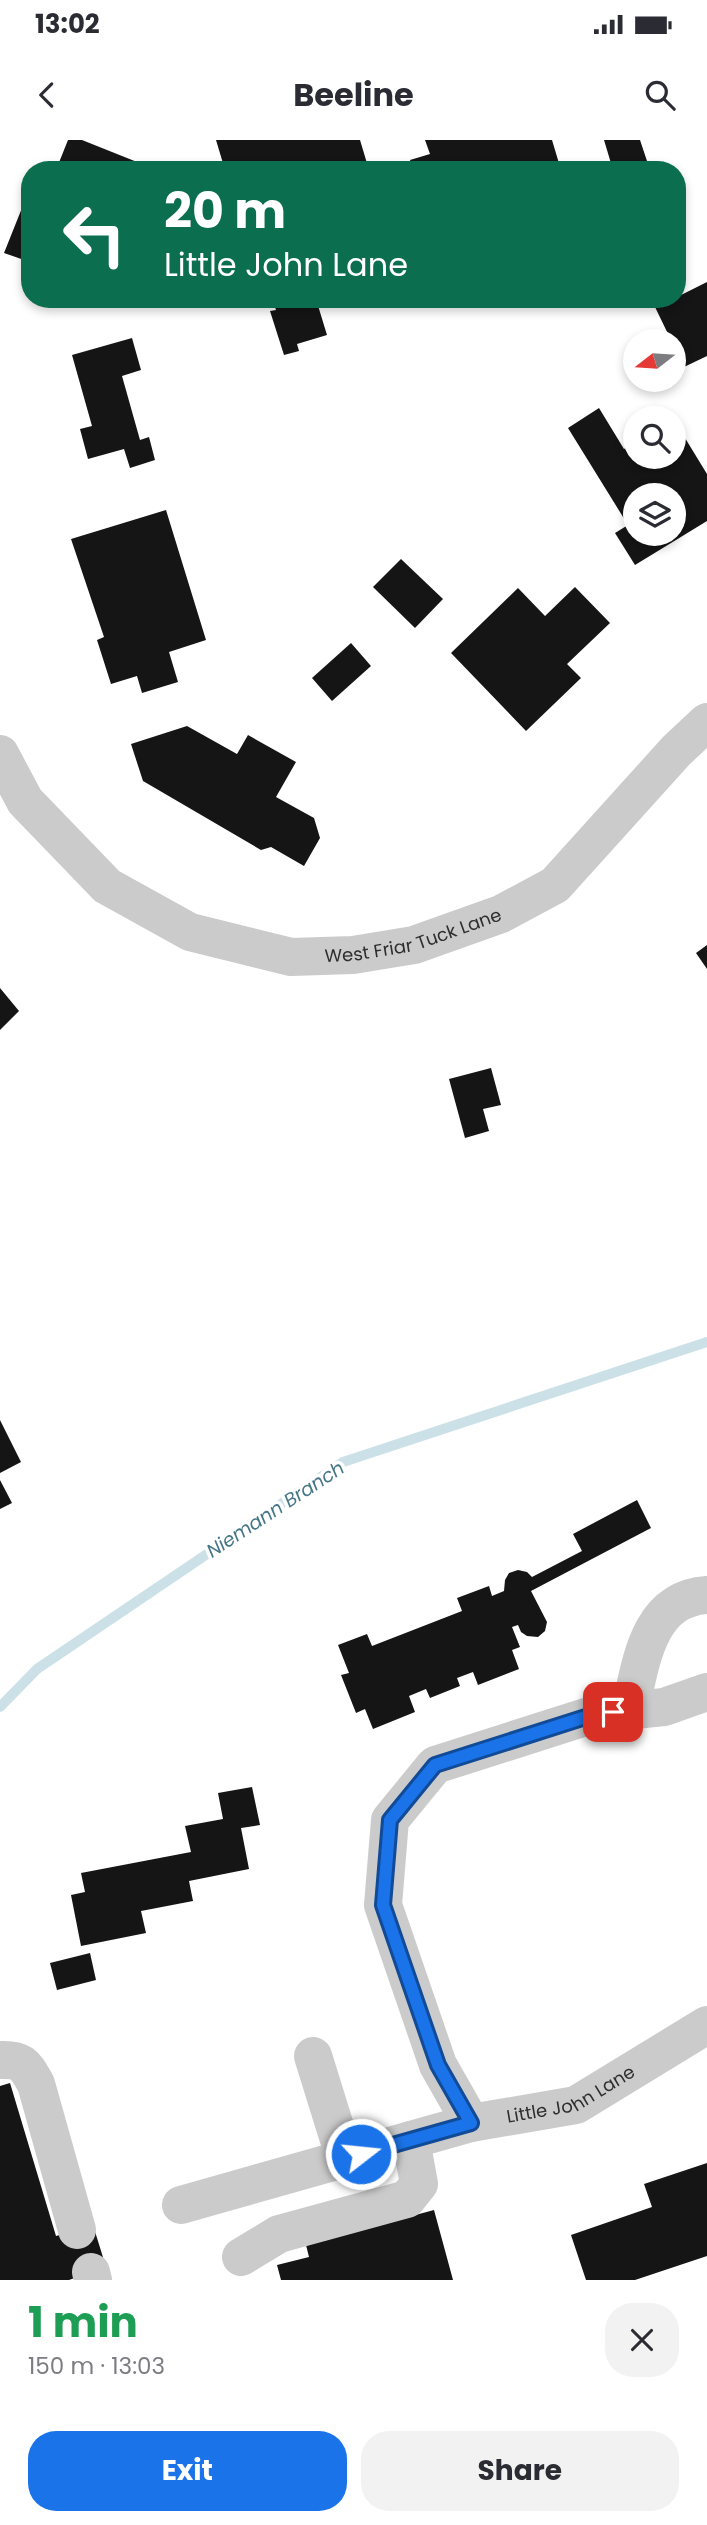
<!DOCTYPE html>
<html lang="en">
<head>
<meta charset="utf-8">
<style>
	body { margin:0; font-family:Poppins,sans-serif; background:#f2f2f3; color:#2b2b33; height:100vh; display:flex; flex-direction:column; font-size:26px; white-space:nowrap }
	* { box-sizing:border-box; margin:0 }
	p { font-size:23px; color:#7c7c81 }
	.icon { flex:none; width:38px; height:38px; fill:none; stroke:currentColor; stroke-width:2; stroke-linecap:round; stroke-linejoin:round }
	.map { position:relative; height:2140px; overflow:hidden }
	.drawer { display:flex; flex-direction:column; background:#fff; flex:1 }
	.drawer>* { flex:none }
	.hud { position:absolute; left:21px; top:21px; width:665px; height:147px; border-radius:28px; box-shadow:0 4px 10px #0003; background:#0b6e4f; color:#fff; overflow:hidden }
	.needle { width:46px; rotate:253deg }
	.fabs { position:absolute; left:623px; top:189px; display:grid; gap:14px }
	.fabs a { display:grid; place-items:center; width:63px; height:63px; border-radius:50%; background:#fff; box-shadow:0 4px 10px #0003; font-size:35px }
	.pin { position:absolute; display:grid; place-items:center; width:60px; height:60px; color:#fff; margin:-30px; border-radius:14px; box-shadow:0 4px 10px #0006 }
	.me { position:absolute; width:77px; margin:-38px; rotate:74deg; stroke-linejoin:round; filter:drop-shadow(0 0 5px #0008) }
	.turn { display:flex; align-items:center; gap:24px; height:147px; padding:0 28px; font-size:32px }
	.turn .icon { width:91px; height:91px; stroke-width:2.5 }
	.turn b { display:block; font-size:49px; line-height:60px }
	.round { display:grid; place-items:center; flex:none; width:74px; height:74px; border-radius:28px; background:#f2f2f3 }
	.overview { display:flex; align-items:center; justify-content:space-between; height:119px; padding:0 28px }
	h1 { font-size:42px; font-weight:700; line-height:52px; color:#1e9e55 }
	.cta { display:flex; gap:14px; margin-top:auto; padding:14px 28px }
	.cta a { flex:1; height:80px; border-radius:28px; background:#1a73e8; color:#fff; font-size:28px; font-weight:700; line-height:80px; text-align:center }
	.cta a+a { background:#f2f2f3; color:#2b2b33 }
	.status { display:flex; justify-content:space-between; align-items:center; height:49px; padding:0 35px; background:#fff; direction:ltr }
	.status svg { height:19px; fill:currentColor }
	header { display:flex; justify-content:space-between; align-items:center; height:91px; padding:0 28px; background:#fff; font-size:32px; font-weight:700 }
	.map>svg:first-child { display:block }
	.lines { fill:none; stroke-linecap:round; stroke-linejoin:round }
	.stream { stroke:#cce1e7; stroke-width:10 }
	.building { fill:#151515; fill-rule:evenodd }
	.minor { stroke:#cbcbcb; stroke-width:38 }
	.route-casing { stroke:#114b97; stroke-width:18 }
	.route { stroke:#1a73e8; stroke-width:12 }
	.labels { text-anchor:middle; stroke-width:7; stroke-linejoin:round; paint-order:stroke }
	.street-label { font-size:18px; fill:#2e2e2e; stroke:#fff }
	.water-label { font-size:19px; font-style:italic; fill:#467787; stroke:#fff }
</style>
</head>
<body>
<div class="status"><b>13:02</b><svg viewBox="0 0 49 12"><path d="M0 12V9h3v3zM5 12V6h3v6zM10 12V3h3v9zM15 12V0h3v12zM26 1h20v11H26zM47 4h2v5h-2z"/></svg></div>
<header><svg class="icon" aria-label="back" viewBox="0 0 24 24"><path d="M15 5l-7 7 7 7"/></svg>Beeline<svg class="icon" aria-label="search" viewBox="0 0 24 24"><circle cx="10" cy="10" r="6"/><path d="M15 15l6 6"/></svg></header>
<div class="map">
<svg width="707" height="2140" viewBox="0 0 707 2140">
	<rect width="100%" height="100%" fill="#fff"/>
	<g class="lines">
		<polyline class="stream" points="0,1567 37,1529 343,1322 707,1202"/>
	</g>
	<g class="building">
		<polygon points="68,0 82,0 142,24 140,30 56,30"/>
		<polygon points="216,0 360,0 369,30 225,30"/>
		<polygon points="425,0 552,0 561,30 413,30 410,20 430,14"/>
		<polygon points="604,0 640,0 650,30 613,30"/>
		<polygon points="30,48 30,122 4,113"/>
		<polygon points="707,142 707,216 684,227 655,167 672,159 677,159 677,157"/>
		<polygon points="272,159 316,159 327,195 297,204 299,211 284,215 270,171 276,170"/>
		<polygon points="132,198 141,230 122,236 140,300 149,297 155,320 130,328 124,309 88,319 80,289 92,286 72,215"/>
		<path d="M599 268 624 309 635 302V317H674V280L707 334V381L635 425 615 393 628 385 568 288ZM635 355H674V394H635Z"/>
		<polygon points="166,370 206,500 169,512 178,542 142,553 137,536 111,544 97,500 104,497 71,399"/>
		<polygon points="401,419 443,459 415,488 373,447"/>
		<polygon points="575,447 610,483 567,524 581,538 526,591 451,513 518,448 545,476"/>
		<polygon points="351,503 371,526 332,561 312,538"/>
		<polygon points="187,586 237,614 248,595 296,622 276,657 314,678 320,698 304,726 271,707 261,710 143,641 131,604"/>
		<polygon points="707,805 707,829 696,813"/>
		<polygon points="0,848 19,871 0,890"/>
		<polygon points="491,928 501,965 483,969 489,991 465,998 449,939"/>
		<polygon points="0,1280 21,1322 0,1333"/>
		<polygon points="0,1340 12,1363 0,1369"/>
		<polygon points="637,1360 651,1388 531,1451 547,1482 545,1491 538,1497 527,1496 521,1492 518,1485 512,1487 520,1507 512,1510 519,1529 478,1545 473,1532 457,1538 460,1546 430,1558 426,1549 409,1556 415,1572 373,1589 365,1569 356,1573 341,1535 349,1533 338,1505 367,1494 372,1506 462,1471 457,1458 489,1446 492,1456 504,1451 505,1440 509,1433 518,1430 527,1432 532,1437 582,1411 573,1394"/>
		<polygon points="252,1647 260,1685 241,1688 249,1729 189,1741 193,1761 141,1771 146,1793 81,1806 71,1755 85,1752 81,1733 191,1712 185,1686 223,1679 218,1653"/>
		<polygon points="90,1813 96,1840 57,1850 50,1823"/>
		<polygon points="10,1943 56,2096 93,2085 106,2127 69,2140 0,2140 0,1946"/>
		<polygon points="707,2023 707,2116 635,2140 586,2140 571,2095 652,2067 644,2044"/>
		<polygon points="434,2070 453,2140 281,2140 277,2125 309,2117 304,2097 345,2094"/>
	</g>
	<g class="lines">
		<g class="minor">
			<path id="s1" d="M0 614 25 661 107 746 190 792 291 817 353 815 414 805 501 774 555 745 676 611 707 582"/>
			<path id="s2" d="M707 1552 664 1567 595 1574 435 1625 390 1680 383 1765 438 1925 471 1983 576 1965 707 1885"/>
			<path d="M630 1571C641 1523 647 1459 707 1455"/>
			<polyline points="313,1916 345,2019"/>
			<path d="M0 1920C23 1919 25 1925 36 1944L77 2090"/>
			<polyline points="181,2065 471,1983"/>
			<polyline points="241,2117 279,2094 407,2059 419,2044 411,2000"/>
			<polyline points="91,2132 93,2140"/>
		</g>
	</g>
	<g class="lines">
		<defs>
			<polyline id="route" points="361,2014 471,1983 438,1925 383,1765 390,1680 435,1625 595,1574 613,1572"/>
		</defs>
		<use href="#route" class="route-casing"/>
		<use href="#route" class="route"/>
	</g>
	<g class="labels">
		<g class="street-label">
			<text dy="6" stroke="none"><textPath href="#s1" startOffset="495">West Friar Tuck Lane</textPath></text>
			<text dy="6" stroke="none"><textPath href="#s2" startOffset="780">Little John Lane</textPath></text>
		</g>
		<g class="water-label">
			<text transform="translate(275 1369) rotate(-33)" y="7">Niemann Branch</text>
		</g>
	</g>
</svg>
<div class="fabs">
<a><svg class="needle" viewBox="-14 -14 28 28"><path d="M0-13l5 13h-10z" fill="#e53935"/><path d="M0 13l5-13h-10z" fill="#7c7c81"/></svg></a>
<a><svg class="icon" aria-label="search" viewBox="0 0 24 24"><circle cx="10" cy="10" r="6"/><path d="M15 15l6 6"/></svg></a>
<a><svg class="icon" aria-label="layers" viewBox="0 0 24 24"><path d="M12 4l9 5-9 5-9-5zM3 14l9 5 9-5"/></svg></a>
</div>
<div class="pin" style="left:613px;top:1572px;background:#d93025"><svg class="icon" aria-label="arrive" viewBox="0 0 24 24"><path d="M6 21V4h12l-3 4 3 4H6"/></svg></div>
<svg class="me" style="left:361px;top:2014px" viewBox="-20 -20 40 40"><circle r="17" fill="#1a73e8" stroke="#fff" stroke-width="3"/><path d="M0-11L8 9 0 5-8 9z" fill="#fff"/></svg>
<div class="hud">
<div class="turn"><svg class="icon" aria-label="left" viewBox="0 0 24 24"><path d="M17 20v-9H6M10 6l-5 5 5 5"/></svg><div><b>20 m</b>Little John Lane</div></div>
</div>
</div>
<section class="drawer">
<div class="overview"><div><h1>1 min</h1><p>150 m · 13:03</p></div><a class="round"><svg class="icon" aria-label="close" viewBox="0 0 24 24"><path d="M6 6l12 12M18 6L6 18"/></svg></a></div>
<div class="cta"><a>Exit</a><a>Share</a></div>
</section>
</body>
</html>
